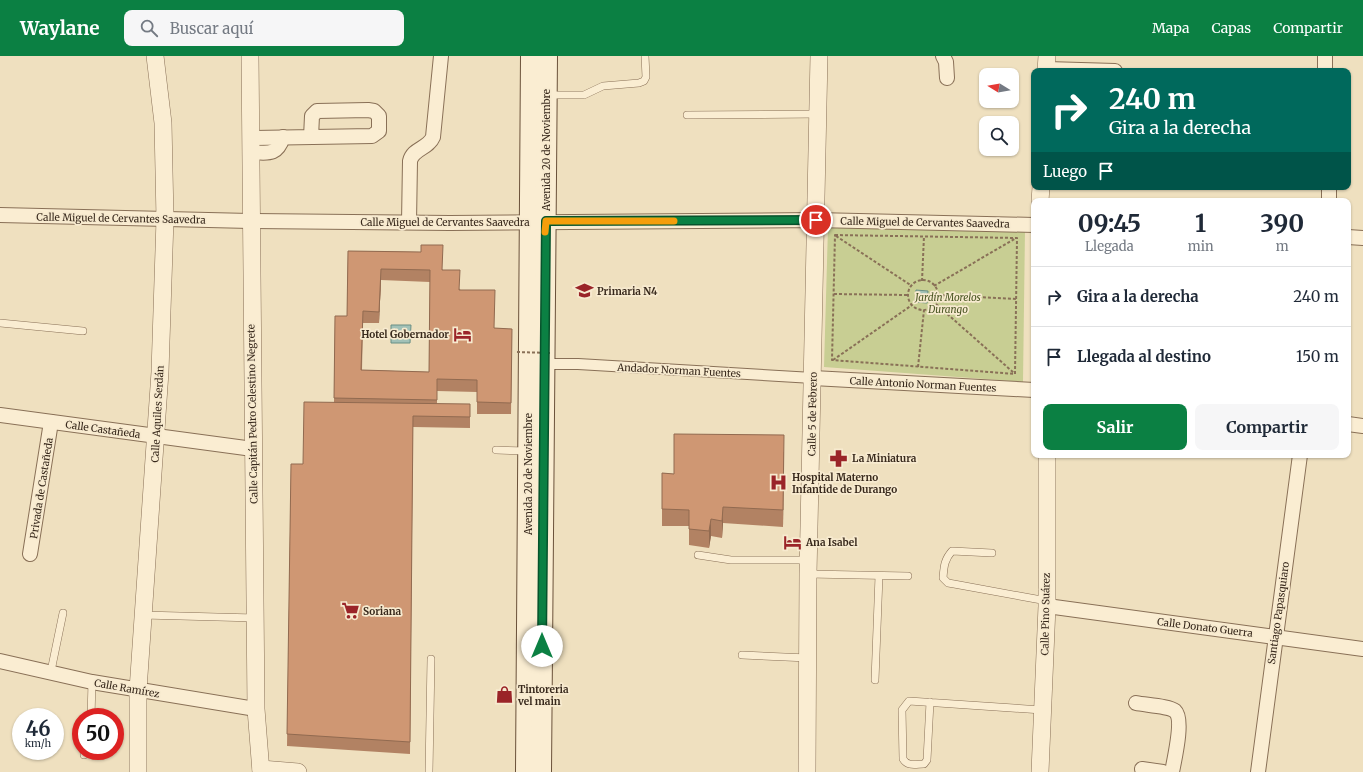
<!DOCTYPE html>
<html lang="es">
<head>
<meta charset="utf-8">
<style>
	body { margin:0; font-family:Merriweather,serif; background:#f6f6f7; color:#1f2937; height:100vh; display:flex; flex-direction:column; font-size:15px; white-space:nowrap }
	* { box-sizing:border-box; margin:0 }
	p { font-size:13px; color:#747a83 }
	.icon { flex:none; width:22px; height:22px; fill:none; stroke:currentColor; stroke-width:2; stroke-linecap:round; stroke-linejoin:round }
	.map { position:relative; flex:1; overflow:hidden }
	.details { position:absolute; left:1031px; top:142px; width:320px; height:260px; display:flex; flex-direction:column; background:#fff; border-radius:8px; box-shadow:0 1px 3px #0004 }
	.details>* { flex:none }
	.guide { position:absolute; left:1031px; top:12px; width:320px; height:122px; border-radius:8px; box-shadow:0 1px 3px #0004; background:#00695c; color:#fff; overflow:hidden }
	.needle { width:26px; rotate:281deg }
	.fabs { position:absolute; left:979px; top:12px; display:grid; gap:8px }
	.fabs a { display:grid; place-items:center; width:40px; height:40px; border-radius:8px; background:#fff; box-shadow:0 1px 3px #0004; font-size:20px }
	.speed { position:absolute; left:12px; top:652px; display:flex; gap:8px; font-size:20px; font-weight:700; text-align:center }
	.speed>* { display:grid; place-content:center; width:52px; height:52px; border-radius:50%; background:#fff; box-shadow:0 1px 3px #0004; line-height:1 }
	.speed small { font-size:10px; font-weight:400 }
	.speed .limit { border:6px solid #d22; background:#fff; color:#111 }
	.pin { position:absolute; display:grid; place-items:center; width:34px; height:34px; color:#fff; margin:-17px; border:2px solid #fff; border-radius:50%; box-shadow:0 1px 4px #0007 }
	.me { position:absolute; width:44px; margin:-22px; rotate:0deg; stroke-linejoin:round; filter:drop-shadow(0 0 3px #0008) }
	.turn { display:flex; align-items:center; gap:14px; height:84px; padding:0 12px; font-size:18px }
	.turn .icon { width:52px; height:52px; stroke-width:2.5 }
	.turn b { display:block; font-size:28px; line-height:34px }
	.then { display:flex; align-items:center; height:38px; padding:0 12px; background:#0003; gap:8px; font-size:15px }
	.eta { display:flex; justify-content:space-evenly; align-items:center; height:68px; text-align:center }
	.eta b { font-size:24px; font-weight:700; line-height:28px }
	.button { display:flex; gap:8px; margin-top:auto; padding:8px 12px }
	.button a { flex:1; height:46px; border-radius:8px; background:#0b8043; color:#fff; font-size:16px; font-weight:700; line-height:46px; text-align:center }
	.button a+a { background:#f6f6f7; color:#1f2937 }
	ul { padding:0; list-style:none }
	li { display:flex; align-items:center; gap:12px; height:60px; padding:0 12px; border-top:1px solid #e0e1e3 }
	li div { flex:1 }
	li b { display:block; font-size:15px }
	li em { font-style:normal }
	header { display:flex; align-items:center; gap:24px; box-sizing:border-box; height:56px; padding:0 20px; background:#0b8043; color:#fff }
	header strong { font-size:19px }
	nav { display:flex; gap:22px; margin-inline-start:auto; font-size:14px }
	.search { width:280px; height:36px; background:#f6f6f7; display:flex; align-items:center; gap:10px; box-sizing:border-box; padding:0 14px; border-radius:8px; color:#747a83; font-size:15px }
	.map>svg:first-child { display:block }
	.green { fill:#c8ce93 }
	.water { fill:#a2c1b7; stroke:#698f85 }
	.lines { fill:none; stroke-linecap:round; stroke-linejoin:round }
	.service-casing { stroke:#897057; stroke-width:8 }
	.pedestrian-casing { stroke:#897057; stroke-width:12 }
	.minor-casing { stroke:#897057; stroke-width:16 }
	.tertiary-casing { stroke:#897057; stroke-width:18 }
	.secondary-casing { stroke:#6a513a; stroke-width:22 }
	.path { stroke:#897057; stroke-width:2; stroke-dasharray:3 2; stroke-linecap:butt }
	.service { stroke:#faedd2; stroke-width:7 }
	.pedestrian { stroke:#faedd2; stroke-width:10 }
	.minor { stroke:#faedd2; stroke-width:14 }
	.tertiary { stroke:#faedd2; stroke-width:17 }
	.secondary { stroke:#faedd2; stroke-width:20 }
	.path-bridge { stroke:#897057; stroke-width:2; stroke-dasharray:3 2; stroke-linecap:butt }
	.wall { fill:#b28263; fill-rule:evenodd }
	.shaded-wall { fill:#916a50 }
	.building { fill:#cf9773; stroke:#916a50; fill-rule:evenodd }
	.route-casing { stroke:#07532c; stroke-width:10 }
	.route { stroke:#0b8043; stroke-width:7 }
	.slow { stroke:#f59e0b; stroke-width:7 }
	.labels { text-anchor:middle; stroke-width:3.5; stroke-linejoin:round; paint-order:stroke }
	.street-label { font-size:10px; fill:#38291c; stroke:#f7eacf }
	.poi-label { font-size:10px; font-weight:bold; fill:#38291c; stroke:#f7eacf; text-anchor:start }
	.park-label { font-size:10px; font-style:italic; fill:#495522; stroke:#f7eacf }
</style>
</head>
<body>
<header>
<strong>Waylane</strong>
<div class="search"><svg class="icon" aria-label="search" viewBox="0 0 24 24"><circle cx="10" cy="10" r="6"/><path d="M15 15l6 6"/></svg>Buscar aquí</div>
<nav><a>Mapa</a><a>Capas</a><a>Compartir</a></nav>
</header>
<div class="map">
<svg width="1363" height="716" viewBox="0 0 1363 716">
	<rect width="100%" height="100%" fill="#efe0bf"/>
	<polygon class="green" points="828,171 1025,174 1023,326 824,311"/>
	<g class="water">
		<polygon points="916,234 928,235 927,247 915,246"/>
		<polygon points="391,269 411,269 410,287 391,287"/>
	</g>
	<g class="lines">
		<defs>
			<g id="service">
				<polyline points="549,39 584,39 603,30 639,27 644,25 646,21 645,0"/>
				<polyline points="687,59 818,58"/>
				<polyline points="0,267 83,275"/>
				<polyline points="496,394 526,395"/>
				<path d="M992 497 952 495C944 504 944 511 943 522L948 527 954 528 1047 545"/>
				<polyline points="698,499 731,504 808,504"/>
				<polyline points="809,518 908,520"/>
				<polyline points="143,559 255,562"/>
				<polyline points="742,599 808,602"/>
				<polyline points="51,615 63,557"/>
				<polyline points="875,624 879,520"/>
				<path d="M930 646 927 704 924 708C916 708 908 711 903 703L902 654 909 645 1042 654"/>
				<polyline points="91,661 92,626"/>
				<polyline points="84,699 84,695"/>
				<polyline points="429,716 431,603"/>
			</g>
			<polyline id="pedestrian" points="544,308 578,308 813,322"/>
			<g id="minor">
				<polyline points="943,0 946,6 947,22"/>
				<polyline points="1325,0 1325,15"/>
				<polyline points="1047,13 1115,15"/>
				<polyline points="250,82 372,80 379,75 379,60 374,55 368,54 317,55 312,60 311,81"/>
				<path d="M251 96C268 97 277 100 283 81"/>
				<polyline points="1329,131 1329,145"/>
				<polyline points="0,159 250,165 450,167 816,164 1034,169"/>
				<path d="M409 166 410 105C413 92 428 93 433 81L441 0"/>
				<polyline points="1348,181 1363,182"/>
				<polyline points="813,322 1034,334"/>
				<polyline points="0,359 253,393"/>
				<polyline points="1348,368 1363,370"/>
				<polyline points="30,498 51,366"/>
				<polyline points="1047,550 1363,593"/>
				<polyline points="0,605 92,626 256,653"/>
				<path d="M1136 647C1145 649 1169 650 1175 655 1184 663 1174 705 1172 716"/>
				<polyline points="1142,713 1163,716"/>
				<polyline points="1258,716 1300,399"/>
			</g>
			<g id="tertiary">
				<polyline points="250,0 256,653 261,716"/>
				<polyline points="1046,15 1047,0"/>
				<polyline points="1040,145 1041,131"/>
				<polyline points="261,713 298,716"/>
				<polyline points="138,716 138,634 160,316 165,163 163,67 155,0"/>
				<polyline points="807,716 808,518 819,0"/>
				<polyline points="1040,716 1047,550 1047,399"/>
			</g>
			<g id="secondary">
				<polyline points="526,716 531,0"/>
				<polyline points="541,716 547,0"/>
			</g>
		</defs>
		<use href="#service" class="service-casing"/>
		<use href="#pedestrian" class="pedestrian-casing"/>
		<use href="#minor" class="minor-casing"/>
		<use href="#tertiary" class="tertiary-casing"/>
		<use href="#secondary" class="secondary-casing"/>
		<g class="path">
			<polygon points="835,179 1017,182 1015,318 832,304"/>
			<polyline points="836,180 912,230"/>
			<circle cx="923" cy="239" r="15"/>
			<polyline points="922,225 924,180"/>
			<polyline points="934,230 1016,182"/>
			<polyline points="834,238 908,239"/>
			<polyline points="938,239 1016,243"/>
			<polyline points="936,248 1014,317"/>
			<polyline points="833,304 912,249"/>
			<polyline points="918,311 924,254"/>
		</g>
		<use href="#service" class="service"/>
		<use href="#pedestrian" class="pedestrian"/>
		<use href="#minor" class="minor"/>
		<use href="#tertiary" class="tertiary"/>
		<use href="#secondary" class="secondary"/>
		<polyline class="path-bridge" points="517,296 550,297"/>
	</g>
	<g class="wall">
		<path d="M348 195 421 196 443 214 494 272 512 273 511 358H477V336L437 335V348H470V372L413 371 410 698 287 690 291 408H303L334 346 335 260H347ZM381 224 430 226 429 316 362 314 363 267H379Z"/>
		<polygon points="784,396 783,471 723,467 722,482 711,480 709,492 689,489 689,470 662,470 662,417 674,418"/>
	</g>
	<g class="shaded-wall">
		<polygon points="381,213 381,224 379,267 379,256"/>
		<polygon points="784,379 784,396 783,471 783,454"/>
		<polygon points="723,451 723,467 722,482 722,465"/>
		<polygon points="711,463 711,480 709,492 709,475"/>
	</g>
	<g class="building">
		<path d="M421 189H443L442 214H460L459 234H495L494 272 512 273 511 347 477 346V324L437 323V344L334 342 335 260H347L348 195 421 196ZM381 213 430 214 429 316 361 314 363 255 379 256Z"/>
		<polygon points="304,346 470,348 470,361 413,360 410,686 287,678 291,408 303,408"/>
		<polygon points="674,378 784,379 783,454 723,451 722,465 711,463 709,475 689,473 689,454 662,453 662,417 674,418"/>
	</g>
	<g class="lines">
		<defs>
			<polyline id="route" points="542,590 546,165 816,164"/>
		</defs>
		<use href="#route" class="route-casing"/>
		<use href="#route" class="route"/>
		<polyline class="slow" points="545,176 546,165 674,165"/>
	</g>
	<defs>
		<symbol id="school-bare" viewBox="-9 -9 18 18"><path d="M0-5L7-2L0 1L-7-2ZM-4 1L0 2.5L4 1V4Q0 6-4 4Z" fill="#9a2428" stroke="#f7eacf" stroke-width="2.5" paint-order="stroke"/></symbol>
		<symbol id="hotel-bare" viewBox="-9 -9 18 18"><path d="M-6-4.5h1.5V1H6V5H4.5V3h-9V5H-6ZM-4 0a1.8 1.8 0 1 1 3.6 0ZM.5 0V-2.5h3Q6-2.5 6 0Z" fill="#9a2428" stroke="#f7eacf" stroke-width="2.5" paint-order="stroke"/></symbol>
		<symbol id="pharmacy-bare" viewBox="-9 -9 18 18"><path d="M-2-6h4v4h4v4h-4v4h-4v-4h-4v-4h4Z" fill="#9a2428" stroke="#f7eacf" stroke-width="2.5" paint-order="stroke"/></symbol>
		<symbol id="hospital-bare" viewBox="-9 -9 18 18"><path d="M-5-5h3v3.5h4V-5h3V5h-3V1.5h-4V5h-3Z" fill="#9a2428" stroke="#f7eacf" stroke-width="2.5" paint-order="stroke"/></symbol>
		<symbol id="supermarket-bare" viewBox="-9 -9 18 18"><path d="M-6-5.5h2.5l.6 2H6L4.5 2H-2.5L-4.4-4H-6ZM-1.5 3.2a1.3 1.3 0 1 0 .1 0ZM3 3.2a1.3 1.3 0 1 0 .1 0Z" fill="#9a2428" stroke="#f7eacf" stroke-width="2.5" paint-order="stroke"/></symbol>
		<symbol id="shop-bare" viewBox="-9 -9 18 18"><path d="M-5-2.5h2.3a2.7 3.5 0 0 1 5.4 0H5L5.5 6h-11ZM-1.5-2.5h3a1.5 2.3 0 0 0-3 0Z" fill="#9a2428" stroke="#f7eacf" stroke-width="2.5" paint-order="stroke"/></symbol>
	</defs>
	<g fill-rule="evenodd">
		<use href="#school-bare" x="572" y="222" width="25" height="25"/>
		<use href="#hotel-bare" x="450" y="266" width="25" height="25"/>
		<use href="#pharmacy-bare" x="826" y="390" width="25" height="25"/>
		<use href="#hospital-bare" x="766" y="414" width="25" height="25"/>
		<use href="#hotel-bare" x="780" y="474" width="25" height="25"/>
		<use href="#supermarket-bare" x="338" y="542" width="25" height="25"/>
		<use href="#shop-bare" x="492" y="626" width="25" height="25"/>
	</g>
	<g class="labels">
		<g class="street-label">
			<text transform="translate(546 94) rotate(-90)" y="4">Avenida 20 de Noviembre</text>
			<text transform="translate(121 162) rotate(1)" y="4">Calle Miguel de Cervantes Saavedra</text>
			<text x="445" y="170">Calle Miguel de Cervantes Saavedra</text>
			<text transform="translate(925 166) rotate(1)" y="4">Calle Miguel de Cervantes Saavedra</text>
			<text transform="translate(679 314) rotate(3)" y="4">Andador Norman Fuentes</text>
			<text transform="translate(923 328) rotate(3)" y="4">Calle Antonio Norman Fuentes</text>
			<text transform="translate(157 358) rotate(-87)" y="4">Calle Aquiles Serdán</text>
			<text transform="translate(252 358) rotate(-91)" y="4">Calle Capitán Pedro Celestino Negrete</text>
			<text transform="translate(812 358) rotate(-89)" y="4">Calle 5 de Febrero</text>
			<text transform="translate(103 373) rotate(8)" y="4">Calle Castañeda</text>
			<text transform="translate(528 418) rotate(-90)" y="4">Avenida 20 de Noviembre</text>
			<text transform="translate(41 432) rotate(-81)" y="4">Privada de Castañeda</text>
			<text transform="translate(1278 557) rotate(-82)" y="4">Santiago Papasquiaro</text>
			<text transform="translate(1045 558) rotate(-89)" y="4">Calle Pino Suárez</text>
			<text transform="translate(1205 571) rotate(7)" y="4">Calle Donato Guerra</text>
			<text transform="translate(127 632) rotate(10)" y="4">Calle Ramírez</text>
		</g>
		<g class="poi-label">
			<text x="597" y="239">Primaria N4</text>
			<text x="449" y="282" text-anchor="end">Hotel Gobernador</text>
			<text x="852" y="406">La Miniatura</text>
			<text x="792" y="425">Hospital Materno<tspan x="792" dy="12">Infantide de Durango</tspan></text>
			<text x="806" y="490">Ana Isabel</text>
			<text x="363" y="559">Soriana</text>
			<text x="518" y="637">Tintoreria<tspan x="518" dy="12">vel main</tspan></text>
		</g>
		<g class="park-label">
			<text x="948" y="245">Jardín Morelos<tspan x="948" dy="12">Durango</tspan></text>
		</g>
	</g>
</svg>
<div class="fabs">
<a><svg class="needle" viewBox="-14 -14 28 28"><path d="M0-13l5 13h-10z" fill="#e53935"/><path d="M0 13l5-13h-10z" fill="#747a83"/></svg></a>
<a><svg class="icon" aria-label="search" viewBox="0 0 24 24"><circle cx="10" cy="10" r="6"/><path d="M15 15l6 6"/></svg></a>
</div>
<div class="speed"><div>46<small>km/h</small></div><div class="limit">50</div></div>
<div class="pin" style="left:816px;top:164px;background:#d93025"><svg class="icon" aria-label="arrive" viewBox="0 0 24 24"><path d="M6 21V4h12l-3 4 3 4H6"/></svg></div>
<svg class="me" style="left:542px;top:590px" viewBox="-20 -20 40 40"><circle r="19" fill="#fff"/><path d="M0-13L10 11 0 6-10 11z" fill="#0b8043"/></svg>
<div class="guide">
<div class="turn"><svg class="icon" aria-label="right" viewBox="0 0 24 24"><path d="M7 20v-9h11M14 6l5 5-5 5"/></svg><div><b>240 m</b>Gira a la derecha</div></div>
<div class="then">Luego<svg class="icon" aria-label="arrive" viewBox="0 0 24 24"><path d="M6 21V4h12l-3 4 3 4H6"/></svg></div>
</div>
<section class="details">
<div class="eta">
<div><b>09:45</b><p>Llegada</p></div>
<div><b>1</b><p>min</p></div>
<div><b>390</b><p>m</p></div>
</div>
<ul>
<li><svg class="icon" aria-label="right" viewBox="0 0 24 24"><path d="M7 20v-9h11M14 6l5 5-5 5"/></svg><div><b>Gira a la derecha</b></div><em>240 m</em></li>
<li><svg class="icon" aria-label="arrive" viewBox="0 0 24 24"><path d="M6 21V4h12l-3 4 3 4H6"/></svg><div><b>Llegada al destino</b></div><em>150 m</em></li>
</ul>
<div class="button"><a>Salir</a><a>Compartir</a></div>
</section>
</div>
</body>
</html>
